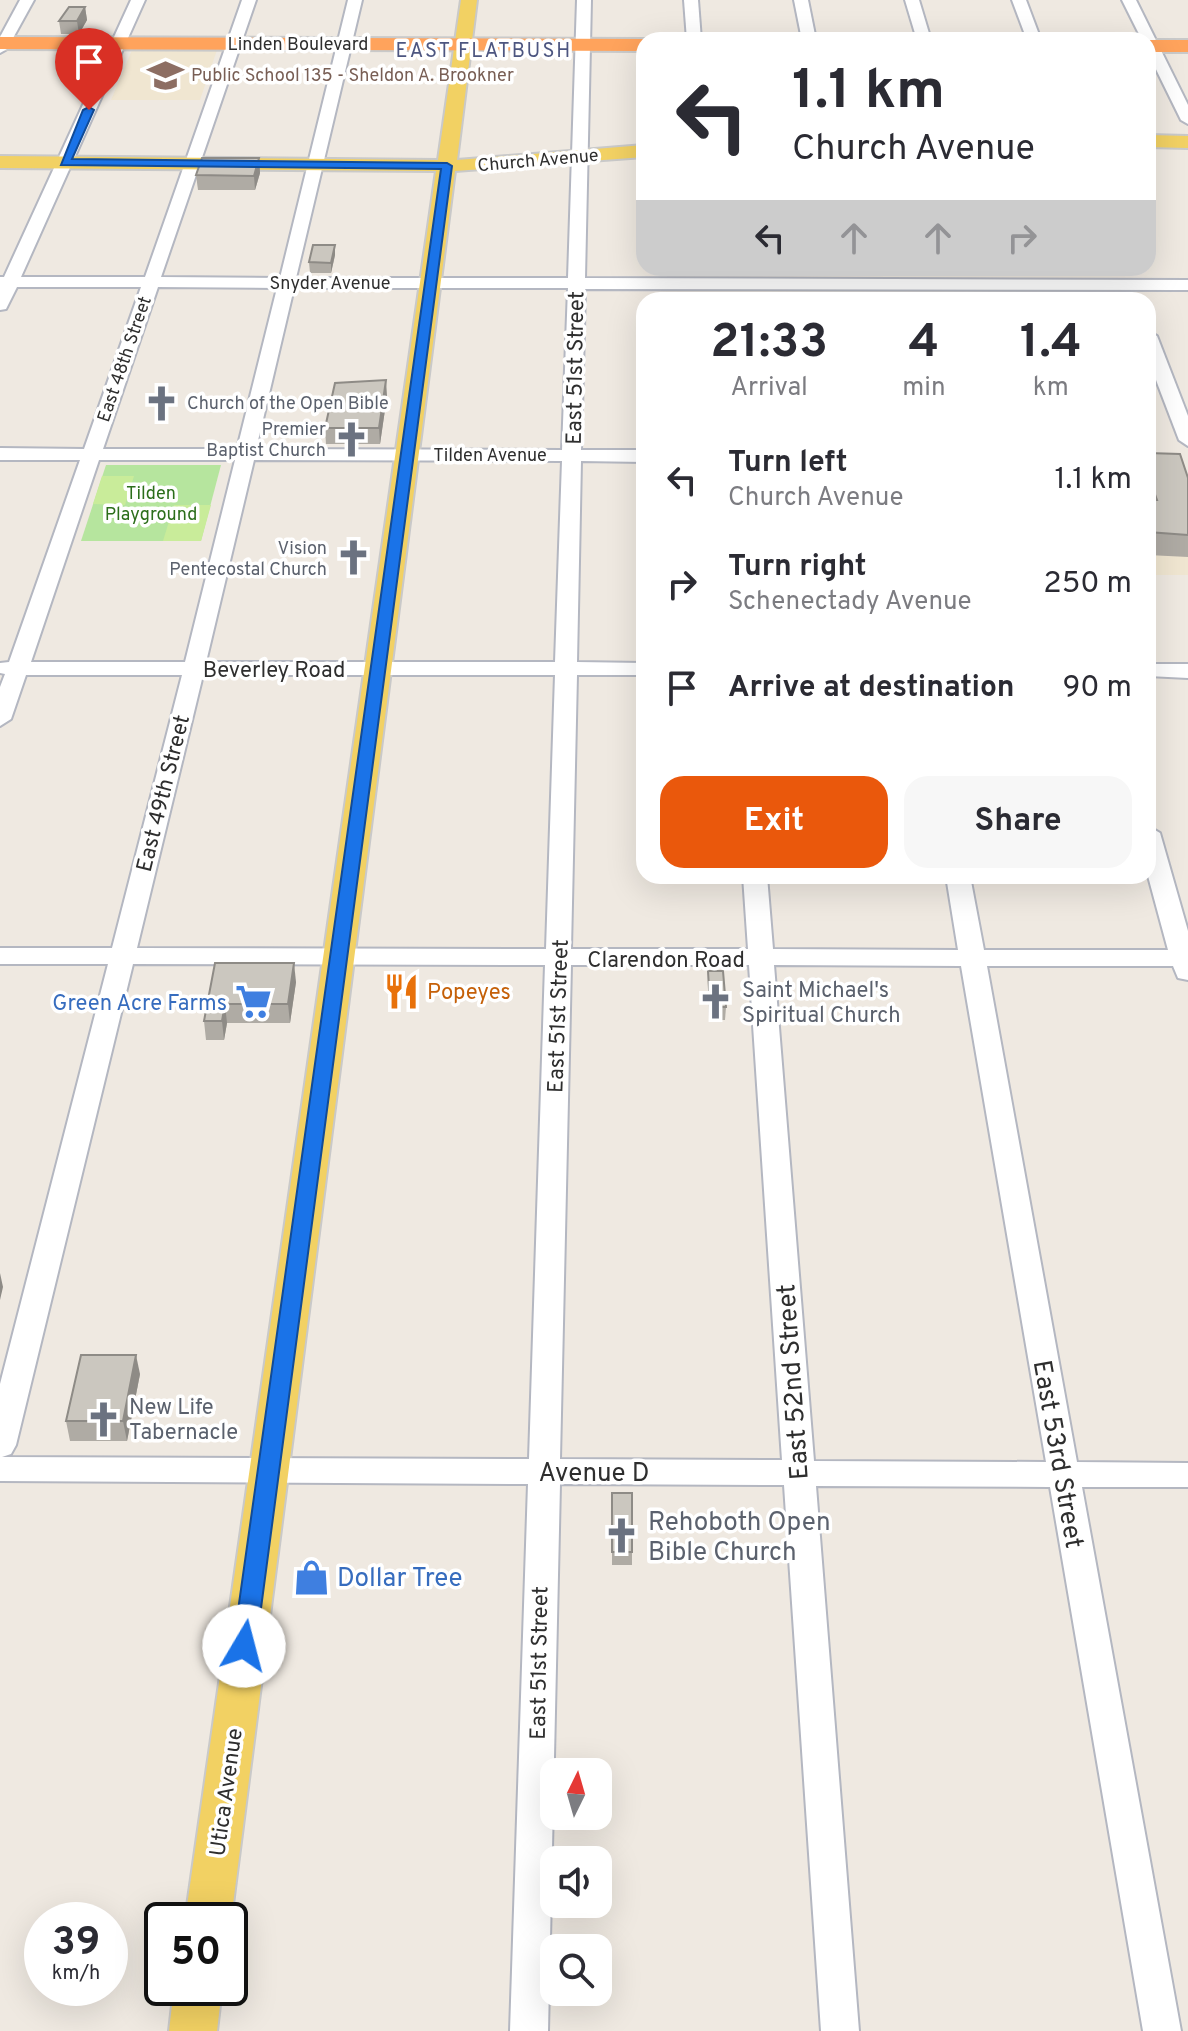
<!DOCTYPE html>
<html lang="en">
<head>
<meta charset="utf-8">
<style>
	body { margin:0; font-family:Overpass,sans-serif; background:#f7f7f7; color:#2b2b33; height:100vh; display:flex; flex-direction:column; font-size:30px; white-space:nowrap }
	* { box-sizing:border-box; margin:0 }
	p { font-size:26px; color:#7c7c81 }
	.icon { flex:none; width:44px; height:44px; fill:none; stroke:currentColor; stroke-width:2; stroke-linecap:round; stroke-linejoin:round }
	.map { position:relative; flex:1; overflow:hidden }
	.details { position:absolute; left:636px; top:292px; width:520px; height:592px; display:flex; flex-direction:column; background:#fff; border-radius:24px; box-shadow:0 8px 32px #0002 }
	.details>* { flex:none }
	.top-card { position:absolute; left:636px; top:32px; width:520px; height:244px; border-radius:24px; box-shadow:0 8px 32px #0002; background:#fff; color:#2b2b33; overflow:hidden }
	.needle { width:52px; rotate:5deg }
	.fabs { position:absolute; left:540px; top:1758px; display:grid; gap:16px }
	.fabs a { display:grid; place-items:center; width:72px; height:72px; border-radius:16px; background:#fff; box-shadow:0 8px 32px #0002; font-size:40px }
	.speed { position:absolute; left:24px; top:1902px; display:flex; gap:16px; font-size:40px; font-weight:700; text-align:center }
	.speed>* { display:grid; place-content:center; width:104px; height:104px; border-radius:50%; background:#fff; box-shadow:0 8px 32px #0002; line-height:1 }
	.speed small { font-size:20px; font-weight:400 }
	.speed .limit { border:4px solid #111; border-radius:12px; background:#fff; color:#111 }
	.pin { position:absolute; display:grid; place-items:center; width:68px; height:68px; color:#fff; margin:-82px -34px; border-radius:50% 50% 50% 0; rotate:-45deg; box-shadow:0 0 8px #0007 }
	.pin .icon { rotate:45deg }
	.me { position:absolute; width:88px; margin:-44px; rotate:8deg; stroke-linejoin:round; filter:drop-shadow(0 0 6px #0008) }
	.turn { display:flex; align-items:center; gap:28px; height:168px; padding:0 24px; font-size:36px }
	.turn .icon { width:104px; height:104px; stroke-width:2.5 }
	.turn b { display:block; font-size:56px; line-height:68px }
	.lanes { display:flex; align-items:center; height:76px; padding:0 24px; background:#0003; justify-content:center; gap:40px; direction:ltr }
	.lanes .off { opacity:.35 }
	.eta { display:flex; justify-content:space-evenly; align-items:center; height:136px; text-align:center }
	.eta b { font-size:48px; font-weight:700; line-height:56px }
	.primary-button { display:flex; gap:16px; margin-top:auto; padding:16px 24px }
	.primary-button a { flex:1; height:92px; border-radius:24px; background:#ea580c; color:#fff; font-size:32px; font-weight:700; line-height:92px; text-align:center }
	.primary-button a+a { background:#f7f7f7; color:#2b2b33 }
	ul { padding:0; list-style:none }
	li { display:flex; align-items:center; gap:24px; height:104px; padding:0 24px }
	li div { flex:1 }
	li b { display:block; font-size:30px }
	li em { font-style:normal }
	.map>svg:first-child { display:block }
	.education { fill:#f0e6d1 }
	.green { fill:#b6e59e }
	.pitch { fill:#c9ec9a }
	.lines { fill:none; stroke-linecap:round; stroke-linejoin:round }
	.minor-casing { stroke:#b4b7c1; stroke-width:4 }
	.major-casing { stroke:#c9c9c9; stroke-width:4 }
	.highway-casing { stroke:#c9c9c9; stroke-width:4 }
	.minor { fill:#fff; fill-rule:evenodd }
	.major { fill:#f2d163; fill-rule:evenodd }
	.highway { fill:#ffa35c; fill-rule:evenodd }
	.wall { fill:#afaba4 }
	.shaded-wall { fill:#8e8b86 }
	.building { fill:#cbc7bf; stroke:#8e8b86; stroke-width:2 }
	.route { fill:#1a73e8; stroke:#114b97; stroke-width:2 }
	.labels { text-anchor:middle; stroke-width:7; stroke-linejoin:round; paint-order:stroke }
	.far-street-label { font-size:18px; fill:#2e2e2e; stroke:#fff }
	.far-education-label { font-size:18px; fill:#785e54; stroke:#fff; text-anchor:start }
	.far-worship-label { font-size:18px; fill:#5b616d; stroke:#fff; text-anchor:end }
	.far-park-label { font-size:18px; fill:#2c6e1b; stroke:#fff }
	.far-neighbourhood-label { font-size:20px; letter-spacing:2px; fill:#4d5680; stroke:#fff }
	.street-label { font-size:22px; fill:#2e2e2e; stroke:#fff }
	.worship-label { font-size:22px; fill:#5b616d; stroke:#fff; text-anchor:start }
	.food-label { font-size:22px; fill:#c56008; stroke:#fff; text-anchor:start }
	.shop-label { font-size:22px; fill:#366cbe; stroke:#fff; text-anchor:end }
	.near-street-label { font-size:26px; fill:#2e2e2e; stroke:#fff }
	.near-worship-label { font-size:26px; fill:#5b616d; stroke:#fff; text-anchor:start }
	.near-shop-label { font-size:26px; fill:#366cbe; stroke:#fff; text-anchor:start }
</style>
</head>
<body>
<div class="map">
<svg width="1188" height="2031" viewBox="0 0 1188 2031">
	<rect width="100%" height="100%" fill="#efe9e1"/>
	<g class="education">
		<polygon points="132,50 217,50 200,100 111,100"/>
		<polygon points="1148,469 1188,489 1188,575 1148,575"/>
	</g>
	<polygon class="green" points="106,465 221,465 201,541 81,541"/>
	<g class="pitch">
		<polygon points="102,476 134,476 125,505 93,504"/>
		<polygon points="174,505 211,505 201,541 163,541"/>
	</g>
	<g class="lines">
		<defs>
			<g id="minor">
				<polygon points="20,0 34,0 7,49 0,53 0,37"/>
				<path d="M131 0H145L21 277H145L242 0H256L161 277 280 278 348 0H362L296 278H568L577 0H591L585 278 1188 280V290L585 289 581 450H644V462L581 461 577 662 644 663V675H577L571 949H748L743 876H767L773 949 958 950 946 876H970L984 950H1168L1148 876V826L1160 833 1188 931V980L1178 978 1173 966H987L1077 1462 1188 1463V1487H1082L1181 2031H1143L1050 1487 816 1486 859 2031H821L784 1485 560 1484 548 2031H510L528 1484 0 1481V1384L108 964H0V948H112L182 675H26L11 719 0 726V687L5 674 0 673V663L9 662 80 460H0V448L84 449 141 287H17L6 309 0 310V277H4ZM158 287 277 288 237 449H103ZM294 288H568L562 450 256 449ZM99 460H235L185 662H31ZM254 460 562 461 555 662H206ZM203 675H555L546 949 137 948ZM133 964 545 965 529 1459 2 1457 11 1454 16 1445ZM571 965H749L782 1460 560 1459ZM774 965 961 966 1046 1462 814 1461Z"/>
				<polygon points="684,0 698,0 701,40 687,40"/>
				<polygon points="794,0 808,0 816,40 802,40"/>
				<polygon points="905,0 919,0 931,40 917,40"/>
				<polygon points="1012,0 1026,0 1041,40 1027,40"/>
				<polygon points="1122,0 1136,0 1188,105 1188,124 1181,120 1148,53 1148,40 1142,40"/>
				<polygon points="1148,331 1157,336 1188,416 1188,446 1179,440 1148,359"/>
				<polygon points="1148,664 1188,664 1188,678 1148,676"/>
			</g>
			<g id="major">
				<polygon points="461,0 477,0 457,160 644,145 644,157 455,171 231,1920 185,1920 436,171 0,168 0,156 438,160"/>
				<polygon points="1148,135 1188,136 1188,148 1148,147"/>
				<polygon points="174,1988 222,1988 217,2031 169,2031"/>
			</g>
			<g id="highway">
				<polygon points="0,37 644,39 648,40 644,40 644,51 0,49"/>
				<rect x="1148" y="40" width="40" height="12"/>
			</g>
		</defs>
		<use href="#minor" class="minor-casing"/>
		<use href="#major" class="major-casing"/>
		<use href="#highway" class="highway-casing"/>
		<use href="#minor" class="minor"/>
		<use href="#major" class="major"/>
		<use href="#highway" class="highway"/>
	</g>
	<g class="wall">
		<polygon points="85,7 87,20 79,34 61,34 59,21"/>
		<polygon points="259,158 260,173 255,190 198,190 196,175"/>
		<polygon points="335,245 335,255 331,273 310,273 309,262"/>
		<polygon points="387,396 380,444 326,444 325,428"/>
		<polygon points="1148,453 1188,478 1188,557 1148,555"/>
		<polygon points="215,963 296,982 290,1023 227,1023 224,1040 206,1040 204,1021"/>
		<polygon points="708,971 726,1007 725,1020 709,1020"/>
		<polygon points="140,1374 127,1441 70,1441 66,1421"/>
		<rect x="612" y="1493" width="20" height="72"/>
	</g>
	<g class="shaded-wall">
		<polygon points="85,7 87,20 79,34 77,21"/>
		<polygon points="259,158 260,173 255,190 254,176"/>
		<polygon points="335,245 335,255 331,273 331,263"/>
		<polygon points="386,380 387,396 380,444 379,428"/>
		<polygon points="294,963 296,982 290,1023 288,1004"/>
		<polygon points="225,1004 227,1023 224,1040 222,1021"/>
		<polygon points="0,1273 3,1287 0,1300"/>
		<polygon points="136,1355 140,1374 127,1441 123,1421"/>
	</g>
	<g class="building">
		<polygon points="69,7 85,7 77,21 59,21"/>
		<polygon points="202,158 259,158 254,176 196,175"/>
		<polygon points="313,245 335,245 331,263 309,262"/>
		<polygon points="386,380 379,428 325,428 335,383"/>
		<polygon points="1148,453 1180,454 1188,478 1188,535 1148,532 1148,500 1157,500 1148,475"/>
		<polygon points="215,963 294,963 288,1004 225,1004 222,1021 204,1021"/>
		<polygon points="708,971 723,971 726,1007 710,1007"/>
		<polygon points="81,1355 136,1355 123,1421 66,1421"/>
		<rect x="612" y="1493" width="20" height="59"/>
	</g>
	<polygon class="route" points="89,107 94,110 72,159 447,163 452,166 256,1646 253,1653 244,1656 236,1653 233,1646 441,169 61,165 83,110"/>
	<defs>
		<symbol id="school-bare" viewBox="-9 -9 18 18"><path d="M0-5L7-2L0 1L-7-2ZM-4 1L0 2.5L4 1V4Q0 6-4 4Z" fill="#8d6e63" stroke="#fff" stroke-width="2.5" paint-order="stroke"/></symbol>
		<symbol id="church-bare" viewBox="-9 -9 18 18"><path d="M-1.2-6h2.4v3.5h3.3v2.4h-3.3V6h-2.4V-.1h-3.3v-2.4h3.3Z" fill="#6b7280" stroke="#fff" stroke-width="2.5" paint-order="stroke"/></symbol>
		<symbol id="restaurant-bare" viewBox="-9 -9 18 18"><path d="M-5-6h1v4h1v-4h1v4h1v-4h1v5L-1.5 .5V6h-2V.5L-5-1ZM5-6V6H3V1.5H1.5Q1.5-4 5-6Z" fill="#e8710a" stroke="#fff" stroke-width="2.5" paint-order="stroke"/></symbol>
		<symbol id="supermarket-bare" viewBox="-9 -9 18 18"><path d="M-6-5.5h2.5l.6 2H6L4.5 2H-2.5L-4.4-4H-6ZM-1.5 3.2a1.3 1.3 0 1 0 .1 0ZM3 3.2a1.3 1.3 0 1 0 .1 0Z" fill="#3f7fe0" stroke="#fff" stroke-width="2.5" paint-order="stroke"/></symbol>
		<symbol id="shop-bare" viewBox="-9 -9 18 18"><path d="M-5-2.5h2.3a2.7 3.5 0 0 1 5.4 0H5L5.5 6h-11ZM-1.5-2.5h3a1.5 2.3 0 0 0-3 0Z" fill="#3f7fe0" stroke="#fff" stroke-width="2.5" paint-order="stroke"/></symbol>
	</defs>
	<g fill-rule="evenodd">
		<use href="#school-bare" x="140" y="50" width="51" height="51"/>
		<use href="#church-bare" x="136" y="378" width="51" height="51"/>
		<use href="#church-bare" x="326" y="414" width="51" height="51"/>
		<use href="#church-bare" x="328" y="532" width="51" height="51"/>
		<use href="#restaurant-bare" x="376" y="966" width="51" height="51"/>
		<use href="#supermarket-bare" x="228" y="976" width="51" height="51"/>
		<use href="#church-bare" x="690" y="976" width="51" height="51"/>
		<use href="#church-bare" x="78" y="1394" width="51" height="51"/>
		<use href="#church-bare" x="596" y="1510" width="51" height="51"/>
		<use href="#shop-bare" x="286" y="1552" width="51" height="51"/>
	</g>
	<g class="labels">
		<g class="far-street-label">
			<text x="298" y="50">Linden Boulevard</text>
			<text transform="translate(538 160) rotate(-5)" y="6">Church Avenue</text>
			<text x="330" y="289">Snyder Avenue</text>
			<text transform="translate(124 359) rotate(-71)" y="6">East 48th Street</text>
			<text x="490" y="461">Tilden Avenue</text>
		</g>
		<g class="far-education-label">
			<text x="191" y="81">Public School 135 - Sheldon A. Brookner</text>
		</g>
		<g class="far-worship-label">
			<text x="187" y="409" text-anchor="start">Church of the Open Bible</text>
			<text x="326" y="435">Premier<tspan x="326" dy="21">Baptist Church</tspan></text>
			<text x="327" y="554">Vision<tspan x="327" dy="21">Pentecostal Church</tspan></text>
		</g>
		<g class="far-park-label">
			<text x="151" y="499">Tilden<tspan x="151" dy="21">Playground</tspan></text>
		</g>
		<g class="far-neighbourhood-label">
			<text x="484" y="57">EAST FLATBUSH</text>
		</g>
		<g class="street-label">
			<text transform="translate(574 368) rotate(-89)" y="8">East 51st Street</text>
			<text x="274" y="677">Beverley Road</text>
			<text transform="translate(162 793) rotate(-76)" y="8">East 49th Street</text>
			<text x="666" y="967">Clarendon Road</text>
			<text transform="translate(557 1016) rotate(-88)" y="8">East 51st Street</text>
			<text transform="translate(538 1663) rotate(-89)" y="8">East 51st Street</text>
			<text transform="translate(225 1792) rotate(-82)" y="8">Utica Avenue</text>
		</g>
		<g class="worship-label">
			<text x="742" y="997">Saint Michael's<tspan x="742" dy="25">Spiritual Church</tspan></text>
			<text x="129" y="1414">New Life<tspan x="129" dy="25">Tabernacle</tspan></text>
		</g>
		<g class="food-label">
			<text x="427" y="999">Popeyes</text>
		</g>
		<g class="shop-label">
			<text x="227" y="1010">Green Acre Farms</text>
		</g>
		<g class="near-street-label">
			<text transform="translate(792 1382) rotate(-94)" y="9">East 52nd Street</text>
			<text transform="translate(1059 1454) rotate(80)" y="9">East 53rd Street</text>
			<text x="594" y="1481">Avenue D</text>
		</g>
		<g class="near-worship-label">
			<text x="648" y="1530">Rehoboth Open<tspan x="648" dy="30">Bible Church</tspan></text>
		</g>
		<g class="near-shop-label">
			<text x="337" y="1586">Dollar Tree</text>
		</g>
	</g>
</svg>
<div class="fabs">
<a><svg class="needle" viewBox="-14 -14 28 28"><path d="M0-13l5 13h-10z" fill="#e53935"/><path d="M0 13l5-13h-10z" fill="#7c7c81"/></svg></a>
<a><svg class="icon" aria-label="sound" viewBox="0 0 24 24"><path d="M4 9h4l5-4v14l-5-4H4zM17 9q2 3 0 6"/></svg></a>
<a><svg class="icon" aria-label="search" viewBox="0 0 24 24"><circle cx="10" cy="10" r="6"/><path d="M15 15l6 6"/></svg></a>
</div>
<div class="speed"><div>39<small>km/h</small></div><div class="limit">50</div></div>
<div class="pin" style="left:89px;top:110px;background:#d93025"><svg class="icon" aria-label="arrive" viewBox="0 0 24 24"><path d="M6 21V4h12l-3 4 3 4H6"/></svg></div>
<svg class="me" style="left:244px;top:1646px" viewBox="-20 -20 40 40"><circle r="19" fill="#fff"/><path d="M0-13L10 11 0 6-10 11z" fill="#1a73e8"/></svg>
<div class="top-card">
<div class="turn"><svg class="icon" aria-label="left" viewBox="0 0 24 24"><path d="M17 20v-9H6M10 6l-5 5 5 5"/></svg><div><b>1.1 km</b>Church Avenue</div></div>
<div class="lanes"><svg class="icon" aria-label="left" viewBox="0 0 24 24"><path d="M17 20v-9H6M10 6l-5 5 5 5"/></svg><svg class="icon off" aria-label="ahead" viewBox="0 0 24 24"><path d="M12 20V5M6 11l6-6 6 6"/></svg><svg class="icon off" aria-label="ahead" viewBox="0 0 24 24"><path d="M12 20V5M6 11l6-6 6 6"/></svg><svg class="icon off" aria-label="right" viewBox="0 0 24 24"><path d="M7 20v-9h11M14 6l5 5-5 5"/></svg></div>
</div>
<section class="details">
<div class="eta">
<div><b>21:33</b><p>Arrival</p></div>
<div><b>4</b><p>min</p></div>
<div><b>1.4</b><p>km</p></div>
</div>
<ul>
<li><svg class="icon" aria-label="left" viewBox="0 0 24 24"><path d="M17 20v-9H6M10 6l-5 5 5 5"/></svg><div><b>Turn left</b><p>Church Avenue</p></div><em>1.1 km</em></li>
<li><svg class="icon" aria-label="right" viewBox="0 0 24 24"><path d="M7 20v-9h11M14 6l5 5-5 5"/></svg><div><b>Turn right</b><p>Schenectady Avenue</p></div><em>250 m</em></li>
<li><svg class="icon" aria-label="arrive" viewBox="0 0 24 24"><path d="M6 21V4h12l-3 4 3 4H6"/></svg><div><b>Arrive at destination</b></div><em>90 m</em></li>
</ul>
<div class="primary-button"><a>Exit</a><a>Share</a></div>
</section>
</div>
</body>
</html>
